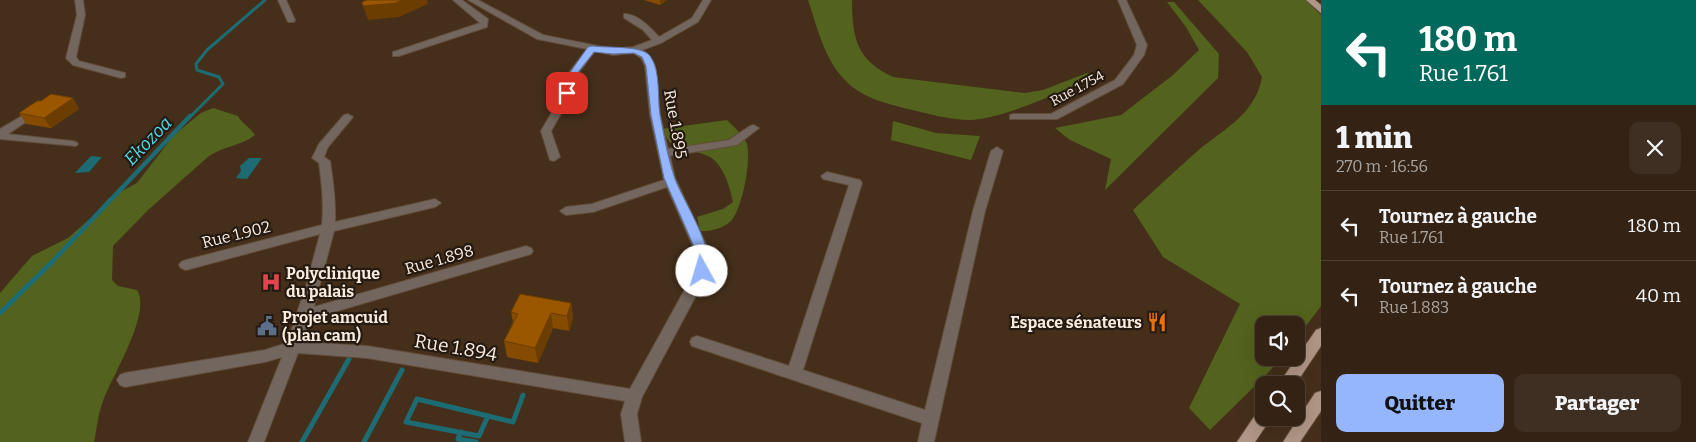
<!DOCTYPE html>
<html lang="fr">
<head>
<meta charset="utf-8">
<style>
	body { margin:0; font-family:Bitter,serif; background:#3f2f22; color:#f1f3f6; height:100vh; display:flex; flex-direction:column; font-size:19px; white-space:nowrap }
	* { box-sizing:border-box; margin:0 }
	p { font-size:16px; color:#a9a4a0 }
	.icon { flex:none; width:28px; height:28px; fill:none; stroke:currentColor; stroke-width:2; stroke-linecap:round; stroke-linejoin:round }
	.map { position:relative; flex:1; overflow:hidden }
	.panel { display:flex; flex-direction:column; background:#342314; width:375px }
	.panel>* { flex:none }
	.hud { background:#00695c; color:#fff; overflow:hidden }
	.tools { position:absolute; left:1255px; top:316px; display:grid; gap:10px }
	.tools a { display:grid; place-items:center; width:50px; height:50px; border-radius:10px; background:#342314; box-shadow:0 5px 20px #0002,0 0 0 1px #4e4034; font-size:25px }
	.pin { position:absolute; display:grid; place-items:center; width:42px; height:42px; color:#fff; margin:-21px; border-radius:10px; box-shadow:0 2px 8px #0006 }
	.me { position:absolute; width:55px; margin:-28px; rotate:354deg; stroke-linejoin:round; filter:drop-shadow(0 0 4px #0008) }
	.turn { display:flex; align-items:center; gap:18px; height:105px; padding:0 15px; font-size:22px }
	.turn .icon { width:65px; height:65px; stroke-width:2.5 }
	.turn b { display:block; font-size:35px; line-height:42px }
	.round { display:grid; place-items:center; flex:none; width:52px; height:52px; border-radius:10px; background:#3f2f22 }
	.head { display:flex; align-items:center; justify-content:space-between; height:85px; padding:0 15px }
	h1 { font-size:30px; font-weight:800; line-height:38px }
	.cta { display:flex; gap:10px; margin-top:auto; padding:10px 15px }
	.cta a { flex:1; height:58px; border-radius:10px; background:#95b6fd; color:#111; font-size:20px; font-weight:800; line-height:58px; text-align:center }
	.cta a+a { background:#3f2f22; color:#f1f3f6 }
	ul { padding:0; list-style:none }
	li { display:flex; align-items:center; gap:15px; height:70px; padding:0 15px; border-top:1px solid #4e4034 }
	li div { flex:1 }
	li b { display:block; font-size:19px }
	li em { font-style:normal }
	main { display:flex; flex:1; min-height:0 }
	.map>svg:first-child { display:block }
	.green { fill:#53631d }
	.water { fill:#1d6b73 }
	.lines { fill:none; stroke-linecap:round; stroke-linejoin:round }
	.stream-far2 { stroke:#1d6b73; stroke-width:3 }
	.stream-far1 { stroke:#1d6b73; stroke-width:4.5 }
	.stream { stroke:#1d6b73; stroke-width:5 }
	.minor-casing { stroke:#624d3a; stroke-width:2 }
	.major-casing { stroke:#624d3a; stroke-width:2 }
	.minor { fill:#73665e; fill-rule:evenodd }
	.major { fill:#b09686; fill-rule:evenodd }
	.wall { fill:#854b00 }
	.shaded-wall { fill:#6c3d00 }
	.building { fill:#9b5700; stroke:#6c3d00 }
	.route { fill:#95b6fd; stroke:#6176a4 }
	.labels { text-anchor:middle; stroke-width:4.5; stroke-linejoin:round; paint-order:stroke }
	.far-street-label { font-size:14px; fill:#faebdf; stroke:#241a11 }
	.street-label { font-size:16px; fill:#faebdf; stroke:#241a11 }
	.poi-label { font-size:16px; font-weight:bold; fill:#faebdf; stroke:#241a11; text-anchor:start }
	.water-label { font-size:18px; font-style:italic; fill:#4edeed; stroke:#241a11 }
	.near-street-label { font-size:19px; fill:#faebdf; stroke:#241a11 }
</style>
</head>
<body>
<main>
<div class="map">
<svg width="1321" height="442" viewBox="0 0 1321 442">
	<rect width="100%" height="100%" fill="#452f1b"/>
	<g class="green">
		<path d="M808 0H852C852 39 857 60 893 77L1025 93 1043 90 1087 73 1097 76C1063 90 1007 118 971 120 949 120 926 113 904 108 882 102 860 97 844 79 824 58 817 27 808 0Z"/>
		<path d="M1198 0H1306L1321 15V306L1296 339V325H1264V358H1281L1266 375 1210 430 1189 408 1240 304 1163 257 1133 210C1153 191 1173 173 1193 155 1220 130 1255 117 1262 77L1247 52Z"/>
		<polygon points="1167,2 1174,2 1219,54 1218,78 1105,190 1111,159 1070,140 1055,128 1121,115 1173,75 1199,50 1186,27"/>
		<path d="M213 108 238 116C242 124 250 127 255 135 241 146 224 146 209 156L148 210 113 246 112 280 118 286 137 290C152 313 112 376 103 401 98 413 97 429 94 442H0V293L32 256 68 238 92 217 109 198 137 183 174 135 201 113Z"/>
		<path d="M727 120C733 126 744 136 747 144 751 162 743 205 732 220 725 228 709 232 700 231L697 217 723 209 733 202C730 187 723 163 708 156 699 152 681 148 671 144L661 129Z"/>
		<polygon points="893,121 936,133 980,136 971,160 891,140"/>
	</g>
	<g class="water">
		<polygon points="91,156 102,157 89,172 75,173"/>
		<polygon points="249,158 262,158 247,179 236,178 241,171 240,166"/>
	</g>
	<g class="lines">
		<polyline class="stream-far2" points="189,118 223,84 219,77 197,70 196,64 207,50 265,0"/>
		<polyline class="stream-far1" points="51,263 190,116"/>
		<g class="stream">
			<polyline points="0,313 52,262"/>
			<polygon points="417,399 488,416 479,436 406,422"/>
			<polyline points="488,416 513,422 523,395"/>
			<polyline points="461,432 458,439 476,442"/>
			<polyline points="302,442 349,359"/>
			<polyline points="364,442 402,370"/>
		</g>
		<defs>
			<g id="minor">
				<polygon points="75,0 83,0 85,15 76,57 79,61 125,73 125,77 121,78 73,65 66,58 77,15"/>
				<polygon points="278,0 286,0 295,20 294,22 288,22"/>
				<polygon points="453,0 462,0 488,19 487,27 399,56 393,56 393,52 480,23"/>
				<path d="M468 0H478L543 35 613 49 633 47 652 40 643 30 624 18V14C637 13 651 28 659 37L692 18 703 0H711L698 22 661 43 642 50 648 54 655 66 660 115 668 149 729 140 750 126 754 125 759 128 737 145 670 156 675 178 709 251V271L642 397 637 414 641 442H625L621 414 625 401 367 358 298 353 264 442H248L282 357 265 362 125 387 120 385 117 380 120 375 125 373 265 350 287 343 306 286 320 234 186 270 181 268 179 265 181 262 186 260 322 225C324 204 322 184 319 163L312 158 319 144 344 115 348 114 353 117 328 147 324 157 330 161C333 181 336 201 335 222L435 199 441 203 435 207 334 231 314 307 526 246 531 248 533 251 531 254 310 319 302 342 367 346 630 389 695 271V251L667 187 593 212 566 215 560 211 566 207 592 204 664 180 650 115 645 66 641 58 633 53 613 55 595 51 580 71 569 100 551 131 560 157 554 161 550 160 541 131 559 100 570 71 587 49 537 39Z"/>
				<polygon points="1118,0 1126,0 1147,45 1144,55 1123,84 1057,119 1010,119 1010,115 1014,114 1051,114 1115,80 1134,55 1137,45"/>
				<polygon points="37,107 42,110 41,112 8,134 72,141 76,142 78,144 76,146 0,139 0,129"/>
				<polygon points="997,147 1003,151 985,211 934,442 918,442 922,423 692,346 690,342 692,338 697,336 789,366 849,185 823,179 821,176 827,172 860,180 862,183 803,370 925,410 973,211 991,151"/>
			</g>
			<g id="major">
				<polygon points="1306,0 1315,0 1321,5 1321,13"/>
				<polygon points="1321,328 1321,346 1295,385 1278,385 1316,330"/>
				<polygon points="1321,391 1321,411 1300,442 1283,442 1315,393"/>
				<polygon points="1264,409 1264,418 1271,418 1255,442 1237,442 1258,411"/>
			</g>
		</defs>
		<use href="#minor" class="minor-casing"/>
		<use href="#major" class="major-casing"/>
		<use href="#minor" class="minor"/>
		<use href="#major" class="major"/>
	</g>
	<g class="wall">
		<polygon points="644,0 667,0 660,5"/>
		<polygon points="73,98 79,109 51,128 26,124 19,113 41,101"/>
		<polygon points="571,303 573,318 569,331 553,328 538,363 507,357 504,341 513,322 511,312"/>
	</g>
	<g class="shaded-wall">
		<polygon points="402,0 427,0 428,4 399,17 368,20 363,6"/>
		<polygon points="660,0 667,0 660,5"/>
		<polygon points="73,98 79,109 51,128 44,118"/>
		<polygon points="571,303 573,318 569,331 567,316"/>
		<polygon points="551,313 553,328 538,363 535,348"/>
	</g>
	<g class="building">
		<polygon points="367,0 402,0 396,3 363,6 362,2"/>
		<polygon points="51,94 73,98 44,118 19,113 37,101 41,101"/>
		<polygon points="520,294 571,303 567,316 551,313 535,348 504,341 518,314 511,312"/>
	</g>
	<path class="route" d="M592 46C605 48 642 45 650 56 661 71 657 97 660 115 664 136 668 159 675 179 683 201 718 253 706 274H698L696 251 664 178 651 115 646 66 642 57 634 53 613 54 594 52 579 71 571 95 563 93 571 71 588 47Z"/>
	<defs>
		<symbol id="hospital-bare" viewBox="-9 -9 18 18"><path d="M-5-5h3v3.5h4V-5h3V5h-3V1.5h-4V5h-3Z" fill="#e0444e" stroke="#241a11" stroke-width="2.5" paint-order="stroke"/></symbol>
		<symbol id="restaurant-bare" viewBox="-9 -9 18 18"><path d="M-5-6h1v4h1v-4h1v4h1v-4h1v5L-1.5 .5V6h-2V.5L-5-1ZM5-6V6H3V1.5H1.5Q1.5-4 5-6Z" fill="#e8710a" stroke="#241a11" stroke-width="2.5" paint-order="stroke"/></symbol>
		<symbol id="civic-bare" viewBox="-9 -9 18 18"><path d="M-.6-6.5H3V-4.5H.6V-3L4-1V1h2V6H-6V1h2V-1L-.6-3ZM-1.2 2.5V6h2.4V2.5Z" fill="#5c6f8a" stroke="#241a11" stroke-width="2.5" paint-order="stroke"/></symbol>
	</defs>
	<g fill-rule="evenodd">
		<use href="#hospital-bare" x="257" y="268" width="28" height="28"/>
		<use href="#restaurant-bare" x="1143" y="308" width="28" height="28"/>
		<use href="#civic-bare" x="253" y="312" width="28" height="28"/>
	</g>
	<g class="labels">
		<g class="far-street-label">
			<text transform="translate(1077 88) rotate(-28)" y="5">Rue 1.754</text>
		</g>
		<g class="street-label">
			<text transform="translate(676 124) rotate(80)" y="6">Rue 1.895</text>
			<text transform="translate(236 234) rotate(-14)" y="6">Rue 1.902</text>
			<text transform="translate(439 259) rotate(-16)" y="6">Rue 1.898</text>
		</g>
		<g class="poi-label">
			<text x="286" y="279">Polyclinique<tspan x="286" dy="18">du palais</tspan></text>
			<text x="282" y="323">Projet amcuid<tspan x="282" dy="18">(plan cam)</tspan></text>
			<text x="1142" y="328" text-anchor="end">Espace sénateurs</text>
		</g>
		<g class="water-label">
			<text transform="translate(148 141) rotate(-46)" y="6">Ekozoa</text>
		</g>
		<g class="near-street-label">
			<text transform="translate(456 347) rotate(10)" y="7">Rue 1.894</text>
		</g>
	</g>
</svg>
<div class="tools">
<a><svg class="icon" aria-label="sound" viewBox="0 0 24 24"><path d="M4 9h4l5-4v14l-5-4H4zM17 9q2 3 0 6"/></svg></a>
<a><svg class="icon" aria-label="search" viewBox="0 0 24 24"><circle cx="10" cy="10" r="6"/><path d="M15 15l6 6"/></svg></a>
</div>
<div class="pin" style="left:567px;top:93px;background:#d93025"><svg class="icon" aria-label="arrive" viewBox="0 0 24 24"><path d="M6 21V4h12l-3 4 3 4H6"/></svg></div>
<svg class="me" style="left:702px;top:271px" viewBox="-20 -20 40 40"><circle r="19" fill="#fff"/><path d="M0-13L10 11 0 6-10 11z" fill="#95b6fd"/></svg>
</div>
<section class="panel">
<div class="hud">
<div class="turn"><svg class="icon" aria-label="left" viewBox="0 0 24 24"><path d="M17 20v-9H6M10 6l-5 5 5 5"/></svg><div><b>180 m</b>Rue 1.761</div></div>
</div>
<div class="head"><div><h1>1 min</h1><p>270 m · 16:56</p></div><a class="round"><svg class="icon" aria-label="close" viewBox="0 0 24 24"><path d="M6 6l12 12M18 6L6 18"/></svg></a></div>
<ul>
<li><svg class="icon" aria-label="left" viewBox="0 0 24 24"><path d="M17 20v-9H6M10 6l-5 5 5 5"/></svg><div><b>Tournez à gauche</b><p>Rue 1.761</p></div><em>180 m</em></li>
<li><svg class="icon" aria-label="left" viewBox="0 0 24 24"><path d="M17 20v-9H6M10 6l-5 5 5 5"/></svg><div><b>Tournez à gauche</b><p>Rue 1.883</p></div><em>40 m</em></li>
</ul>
<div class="cta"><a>Quitter</a><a>Partager</a></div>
</section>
</main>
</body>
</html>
